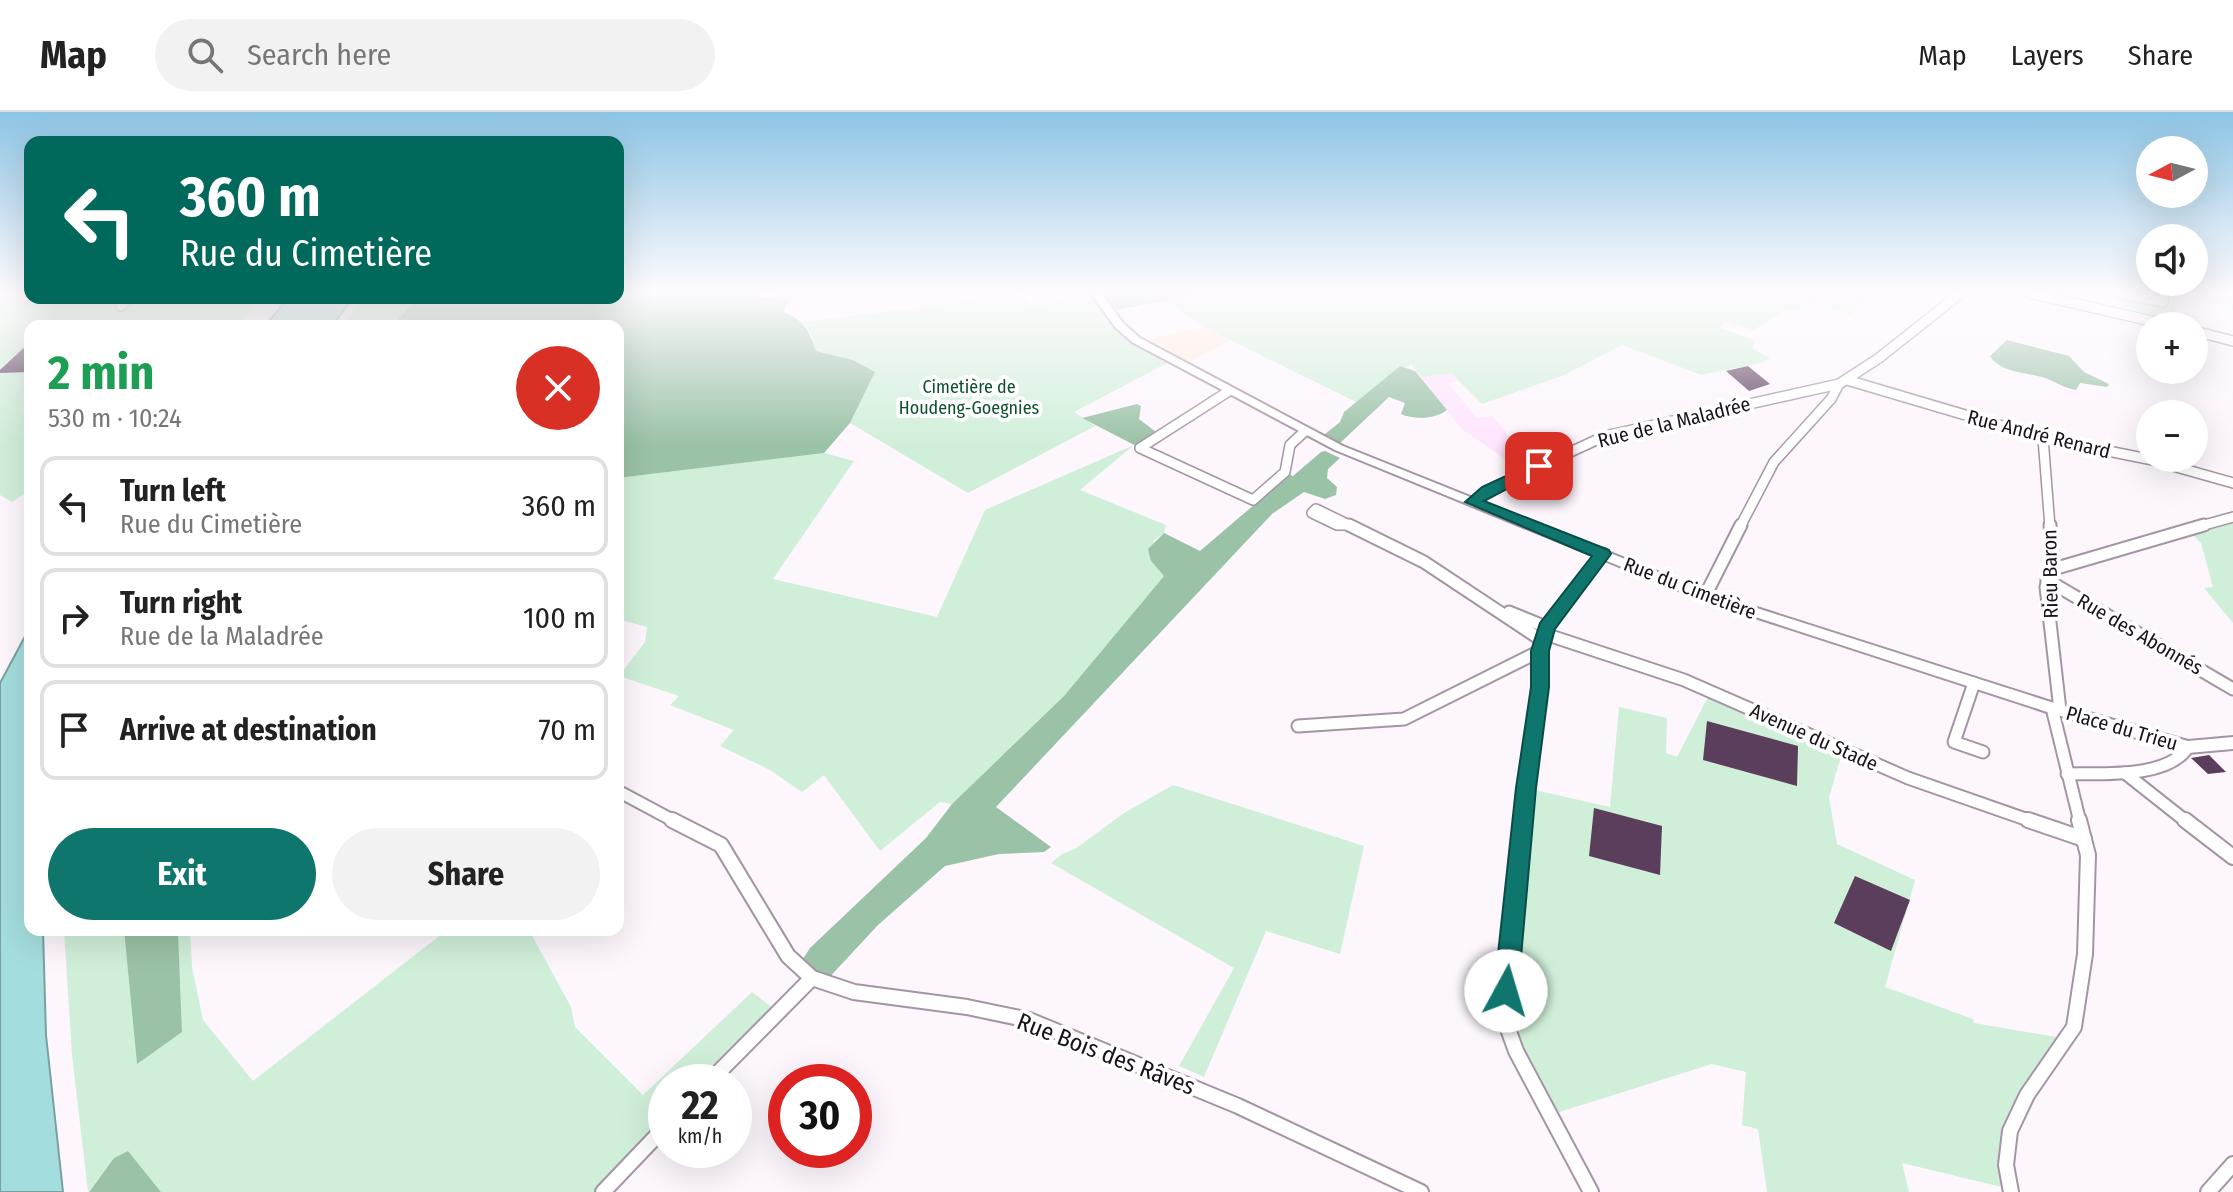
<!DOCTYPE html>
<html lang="en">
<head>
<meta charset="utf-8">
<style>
	body { margin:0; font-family:"Fira Sans Condensed",sans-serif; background:#f2f2f2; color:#222; height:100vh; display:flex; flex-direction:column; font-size:30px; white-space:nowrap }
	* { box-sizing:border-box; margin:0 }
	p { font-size:26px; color:#767676 }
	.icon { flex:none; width:44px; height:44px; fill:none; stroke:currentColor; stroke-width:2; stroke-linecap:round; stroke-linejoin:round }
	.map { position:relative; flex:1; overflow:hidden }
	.side { position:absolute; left:24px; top:208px; width:600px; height:616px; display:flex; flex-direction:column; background:#fff; border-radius:16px; box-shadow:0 8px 32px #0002 }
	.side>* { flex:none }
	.guide { position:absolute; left:24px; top:24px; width:600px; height:168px; border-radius:16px; box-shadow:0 8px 32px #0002; background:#00695c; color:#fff; overflow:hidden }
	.needle { width:52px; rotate:263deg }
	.controls { position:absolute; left:2136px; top:24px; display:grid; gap:16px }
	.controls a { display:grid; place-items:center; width:72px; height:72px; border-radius:50%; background:#fff; box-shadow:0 8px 32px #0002; font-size:40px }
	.speed { position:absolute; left:648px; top:952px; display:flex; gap:16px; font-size:40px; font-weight:700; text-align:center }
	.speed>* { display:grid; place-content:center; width:104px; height:104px; border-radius:50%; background:#fff; box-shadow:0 8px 32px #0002; line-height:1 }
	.speed small { font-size:20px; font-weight:400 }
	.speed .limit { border:12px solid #d22; background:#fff; color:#111 }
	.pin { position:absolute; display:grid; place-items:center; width:68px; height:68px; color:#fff; margin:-34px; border-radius:16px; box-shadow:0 4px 12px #0006 }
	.me { position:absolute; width:88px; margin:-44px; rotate:6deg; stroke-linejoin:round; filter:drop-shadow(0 0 6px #0008) }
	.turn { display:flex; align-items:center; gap:28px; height:168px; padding:0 24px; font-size:36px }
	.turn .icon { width:104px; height:104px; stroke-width:2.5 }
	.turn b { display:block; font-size:56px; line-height:68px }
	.round { display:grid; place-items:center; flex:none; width:84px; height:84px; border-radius:42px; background:#f2f2f2 }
	.headline { display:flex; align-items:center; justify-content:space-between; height:136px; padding:0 24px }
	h1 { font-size:48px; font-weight:700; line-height:60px; color:#1e9e55 }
	.action { display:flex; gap:16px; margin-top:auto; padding:16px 24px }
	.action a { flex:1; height:92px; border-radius:48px; background:#0f766e; color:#fff; font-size:32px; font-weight:700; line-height:92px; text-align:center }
	.action a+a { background:#f2f2f2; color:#222 }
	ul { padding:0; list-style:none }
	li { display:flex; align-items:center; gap:24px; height:100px; margin:0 16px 12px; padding:0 8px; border:4px solid #e0e0e0; border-radius:16px }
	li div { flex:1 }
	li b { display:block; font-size:30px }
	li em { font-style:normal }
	header { display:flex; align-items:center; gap:48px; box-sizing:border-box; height:112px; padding:0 40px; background:#fff; border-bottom:2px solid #e0e0e0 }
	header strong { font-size:38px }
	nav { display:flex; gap:44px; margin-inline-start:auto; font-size:28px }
	.search { width:560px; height:72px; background:#f2f2f2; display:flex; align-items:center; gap:20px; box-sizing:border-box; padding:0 28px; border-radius:44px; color:#767676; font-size:30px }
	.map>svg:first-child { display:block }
	.commercial { fill:#feebdb }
	.built { fill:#fee5fd }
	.green { fill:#d0efd9 }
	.forest { fill:#9ac2a6 }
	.water { fill:#a4dddd; stroke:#7aa0a2; stroke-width:2 }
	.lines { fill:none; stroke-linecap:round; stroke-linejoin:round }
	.stream { stroke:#7aa0a2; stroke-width:2 }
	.building { fill:#5a3e5b }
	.minor-far2-casing { stroke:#a594a5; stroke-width:12 }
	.minor-far1-casing { stroke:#a594a5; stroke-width:15 }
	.minor-casing { stroke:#a594a5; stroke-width:18 }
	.tertiary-casing { stroke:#a594a5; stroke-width:4 }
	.minor-far2 { stroke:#fff; stroke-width:9 }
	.minor-far1 { stroke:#fff; stroke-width:11 }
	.minor { stroke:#fff; stroke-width:14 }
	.tertiary { fill:#fff; fill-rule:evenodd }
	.route { fill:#0f766e; stroke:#0a4d48; stroke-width:2 }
	.labels { text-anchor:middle; stroke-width:8; stroke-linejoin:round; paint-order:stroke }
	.far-park-label { font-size:18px; fill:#0c502d; stroke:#fff }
	.street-label { font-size:20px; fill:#191219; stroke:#fff }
	.near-street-label { font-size:24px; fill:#191219; stroke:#fff }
</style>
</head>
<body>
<header>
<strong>Map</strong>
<div class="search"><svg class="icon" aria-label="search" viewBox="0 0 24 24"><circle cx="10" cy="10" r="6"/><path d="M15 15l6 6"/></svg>Search here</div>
<nav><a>Map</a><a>Layers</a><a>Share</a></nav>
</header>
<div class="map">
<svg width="2233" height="1080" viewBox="0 0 2233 1080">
	<rect width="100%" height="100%" fill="#fdf6fd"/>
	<polygon class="commercial" points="1204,215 1230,228 1184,253 1141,229"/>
	<polygon class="built" points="1451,261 1457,269 1448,271 1477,306 1492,304 1528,345 1512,352 1462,317 1418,265"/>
	<g class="green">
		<polygon points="6,181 30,181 30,186 261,186 238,214 30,214 30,378 12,390 0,383 0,191"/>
		<polygon points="1204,181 1869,182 1851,202 1813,191 1808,197 1803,195 1796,199 1787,197 1754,218 1724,209 1719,216 1755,228 1752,236 1770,246 1761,251 1701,263 1622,233 1564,263 1482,292 1451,261 1421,265 1411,252 1406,256 1400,254 1356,290 1204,215 1168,189"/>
		<polygon points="2172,181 2233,184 2233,198 2179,184 2172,212 2123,201 2123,184 2169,195"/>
		<polygon points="363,186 416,186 393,214 342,214"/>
		<polygon points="1027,186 1030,194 1099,186 1119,213 1171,249 1074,300 1095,314 968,381 850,311 875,260 853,248 816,239 810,220 802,210 955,191"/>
		<polygon points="1134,333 1080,378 1166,413 1164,421 1154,428 1151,449 1164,464 1064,584 952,692 940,690 880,739 824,663 802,680 770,658 720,634 734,618 670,593 679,584 619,564 645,530 647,515 618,507 618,366 824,341 854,349 773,467 937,505 985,398"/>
		<polygon points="2228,407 2233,410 2233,511 2204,476 2213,475 2201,431 2188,418"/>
		<polygon points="1711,579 1843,638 1829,685 1837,732 1915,768 1885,875 1973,907 1974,911 2068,927 2010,1019 2010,1077 1902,1051 1909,1080 1767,1080 1758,1017 1742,1013 1746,960 1712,952 1550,1003 1509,926 1509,855 1526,676 1610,695 1619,595 1667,606 1666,641 1677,645"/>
		<polygon points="1173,673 1364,734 1340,842 1266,819 1204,965 1179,954 1234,856 1051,751 1062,742 1075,737 1124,701"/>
		<polygon points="64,818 124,818 137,951 182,920 178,818 190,818 192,855 203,908 253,969 447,818 529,818 571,895 575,915 643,983 752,880 778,900 709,970 666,970 666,1014 603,1080 161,1080 128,1039 114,1046 88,1080 72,943"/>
	</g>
	<g class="forest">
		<path d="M618 181H776V184L789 185 784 200C804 208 810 220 816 239L853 248 875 260 850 311 824 341 618 366V214H393L416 186H618Z"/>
		<polygon points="1109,181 1204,181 1117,198 1106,185"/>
		<path d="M2007 228 2069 244 2084 260 2109 272 2107 275 2080 271 2076 278C2064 276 2056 270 2045 266 2027 260 2000 261 1990 244Z"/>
		<path d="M1400 254 1415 259 1447 298C1436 307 1414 308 1401 302L1405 291 1389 285 1340 331 1324 323 1340 310 1344 300Z"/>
		<polygon points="1137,292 1141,294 1139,307 1160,323 1140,336 1082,306"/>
		<polygon points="1325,339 1340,346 1328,357 1327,366 1337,375 1336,383 1325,387 1304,380 1272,402 996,695 1051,735 1044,740 999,742 945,754 878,813 825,870 799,853 810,836 926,726 952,692 1064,584 1164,464 1151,449 1148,437 1164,421 1200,439 1255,392 1285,360 1293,364 1321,340"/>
		<polygon points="124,818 178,818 182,920 137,952"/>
		<polygon points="128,1039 161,1080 89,1080 114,1046"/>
	</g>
	<g class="water">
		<polygon points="288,186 353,186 332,214 265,214"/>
		<polygon points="30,515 30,818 43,818 46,923 63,1080 0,1080 0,571"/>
	</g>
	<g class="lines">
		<polyline class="stream" points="381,214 389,210"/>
	</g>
	<g class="building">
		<polygon points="30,230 30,260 0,261 0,258"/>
		<polygon points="1748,254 1770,272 1749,279 1726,259"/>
		<polygon points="1707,609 1798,634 1797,674 1703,648"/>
		<polygon points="2209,643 2226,660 2208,662 2191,646"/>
		<polygon points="1594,696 1662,714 1660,763 1589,744"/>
		<polygon points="1855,764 1910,788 1891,839 1834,811"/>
	</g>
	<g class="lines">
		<defs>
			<g id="minor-far2">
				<polyline points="762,181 776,182"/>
				<polyline points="2029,181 2173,214"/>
				<polyline points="2119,181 2163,190 2164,181"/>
				<polyline points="121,194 129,186"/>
				<polyline points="2194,219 2233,229"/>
				<polyline points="1847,268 2043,326 2148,347 2233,371"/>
				<polyline points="1229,279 1140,336 1253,388 1285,360 1290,333 1305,319"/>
				<polyline points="2043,326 2050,415"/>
				<polyline points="1473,390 1488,378 1605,324 1839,272 1879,246 1961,181"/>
				<polyline points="1346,413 1337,413 1312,401 1316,397 1353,415"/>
				<polyline points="1740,415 1774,350 1831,287 1839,272"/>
				<polyline points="2197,415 2233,405"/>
			</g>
			<g id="minor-far1">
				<polyline points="1349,413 1424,450 1543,529"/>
				<polyline points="2050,413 2053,446 2046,475 2060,598"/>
				<polyline points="2050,458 2204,413"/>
				<polyline points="2047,468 2233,577"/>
				<polyline points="1705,484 1741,413"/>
				<polyline points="1509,500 1546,515"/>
				<polyline points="1545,522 1684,568 1908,666 2034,710"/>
				<polyline points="1974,571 1954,630 1983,640"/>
				<polyline points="2052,596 2080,710"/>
				<polyline points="1298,614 1404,607 1540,539"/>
				<polyline points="2125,661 2187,710"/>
				<path d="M2067 662C2101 661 2168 667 2188 635"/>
				<polyline points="618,679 676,710"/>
				<polyline points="1523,710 1540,575 1540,539 1546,515 1603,442"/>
			</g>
			<g id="minor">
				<polyline points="672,708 721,733 788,844 812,866 854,880 967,895 1029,908 1238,994 1421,1080"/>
				<polyline points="1523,708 1503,903 1516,939 1591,1080"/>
				<polyline points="2028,708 2084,727"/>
				<polyline points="2185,708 2233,745"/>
				<polyline points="709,970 812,866"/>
				<polyline points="603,1080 666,1014"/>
				<polyline points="2011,1080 2006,1053 2010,1019 2027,983 2074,915 2085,842 2088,743 2079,708"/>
				<polyline points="2208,1080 2233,1052"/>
			</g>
			<polygon id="tertiary" points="1091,181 1101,181 1123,211 1140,226 1343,334 1710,481 2054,591 2188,629 2233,625 2233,637 2188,641 2047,600 1700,487 1335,338 1132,230 1115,215"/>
		</defs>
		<use href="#minor-far2" class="minor-far2-casing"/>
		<use href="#minor-far1" class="minor-far1-casing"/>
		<use href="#minor" class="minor-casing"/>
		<use href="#tertiary" class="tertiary-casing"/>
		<use href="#minor-far2" class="minor-far2"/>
		<use href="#minor-far1" class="minor-far1"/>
		<use href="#minor" class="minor"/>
		<use href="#tertiary" class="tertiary"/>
	</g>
	<linearGradient id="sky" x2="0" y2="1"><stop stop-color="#8dc4e4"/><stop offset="0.54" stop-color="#fefbfe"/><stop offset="1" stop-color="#fefbfe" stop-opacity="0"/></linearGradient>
	<rect width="2233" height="333" fill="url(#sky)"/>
	<polygon class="route" points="1539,349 1547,354 1545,357 1484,389 1609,438 1611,442 1555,517 1549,539 1549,575 1536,676 1518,879 1514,886 1506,889 1498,886 1494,879 1516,676 1531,575 1531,539 1540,511 1592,444 1465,390 1482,375"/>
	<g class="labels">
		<g class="far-park-label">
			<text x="969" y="281">Cimetière de<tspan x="969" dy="21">Houdeng-Goegnies</tspan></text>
		</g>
		<g class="street-label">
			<text transform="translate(1674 310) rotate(-14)" y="7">Rue de la Maladrée</text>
			<text transform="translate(2039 322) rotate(14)" y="7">Rue André Renard</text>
			<text transform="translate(2050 462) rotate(-91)" y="7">Rieu Baron</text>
			<text transform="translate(1690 476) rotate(21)" y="7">Rue du Cimetière</text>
			<text transform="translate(2140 522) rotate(30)" y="7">Rue des Abonnés</text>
			<text transform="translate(2122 616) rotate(16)" y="7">Place du Trieu</text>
			<text transform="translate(1814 625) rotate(24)" y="7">Avenue du Stade</text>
		</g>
		<g class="near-street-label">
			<text transform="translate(1106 942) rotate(21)" y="8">Rue Bois des Râves</text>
		</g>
	</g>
</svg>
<div class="controls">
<a><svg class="needle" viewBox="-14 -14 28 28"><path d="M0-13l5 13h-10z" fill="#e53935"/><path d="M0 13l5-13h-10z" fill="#767676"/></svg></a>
<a><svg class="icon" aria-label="sound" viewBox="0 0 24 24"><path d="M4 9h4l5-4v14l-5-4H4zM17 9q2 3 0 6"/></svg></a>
<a>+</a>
<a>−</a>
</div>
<div class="speed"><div>22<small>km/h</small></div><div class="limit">30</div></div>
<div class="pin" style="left:1539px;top:354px;background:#d93025"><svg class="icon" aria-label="arrive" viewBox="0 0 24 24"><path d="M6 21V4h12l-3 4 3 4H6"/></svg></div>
<svg class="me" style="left:1506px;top:879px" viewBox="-20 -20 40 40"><circle r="19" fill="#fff"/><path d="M0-13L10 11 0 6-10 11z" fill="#0f766e"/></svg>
<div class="guide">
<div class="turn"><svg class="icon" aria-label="left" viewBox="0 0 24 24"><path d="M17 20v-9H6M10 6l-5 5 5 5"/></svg><div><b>360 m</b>Rue du Cimetière</div></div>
</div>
<section class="side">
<div class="headline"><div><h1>2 min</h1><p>530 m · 10:24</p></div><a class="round" style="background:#d93025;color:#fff"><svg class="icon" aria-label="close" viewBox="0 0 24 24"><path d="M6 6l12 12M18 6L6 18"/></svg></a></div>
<ul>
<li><svg class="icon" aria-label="left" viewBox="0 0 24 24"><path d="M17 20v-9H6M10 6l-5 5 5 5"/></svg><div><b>Turn left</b><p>Rue du Cimetière</p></div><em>360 m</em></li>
<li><svg class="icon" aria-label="right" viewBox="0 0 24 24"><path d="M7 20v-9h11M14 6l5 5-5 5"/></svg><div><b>Turn right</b><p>Rue de la Maladrée</p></div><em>100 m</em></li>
<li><svg class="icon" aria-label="arrive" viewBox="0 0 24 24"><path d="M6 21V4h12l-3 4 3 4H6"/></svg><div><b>Arrive at destination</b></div><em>70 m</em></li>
</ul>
<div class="action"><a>Exit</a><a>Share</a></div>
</section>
</div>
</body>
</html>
